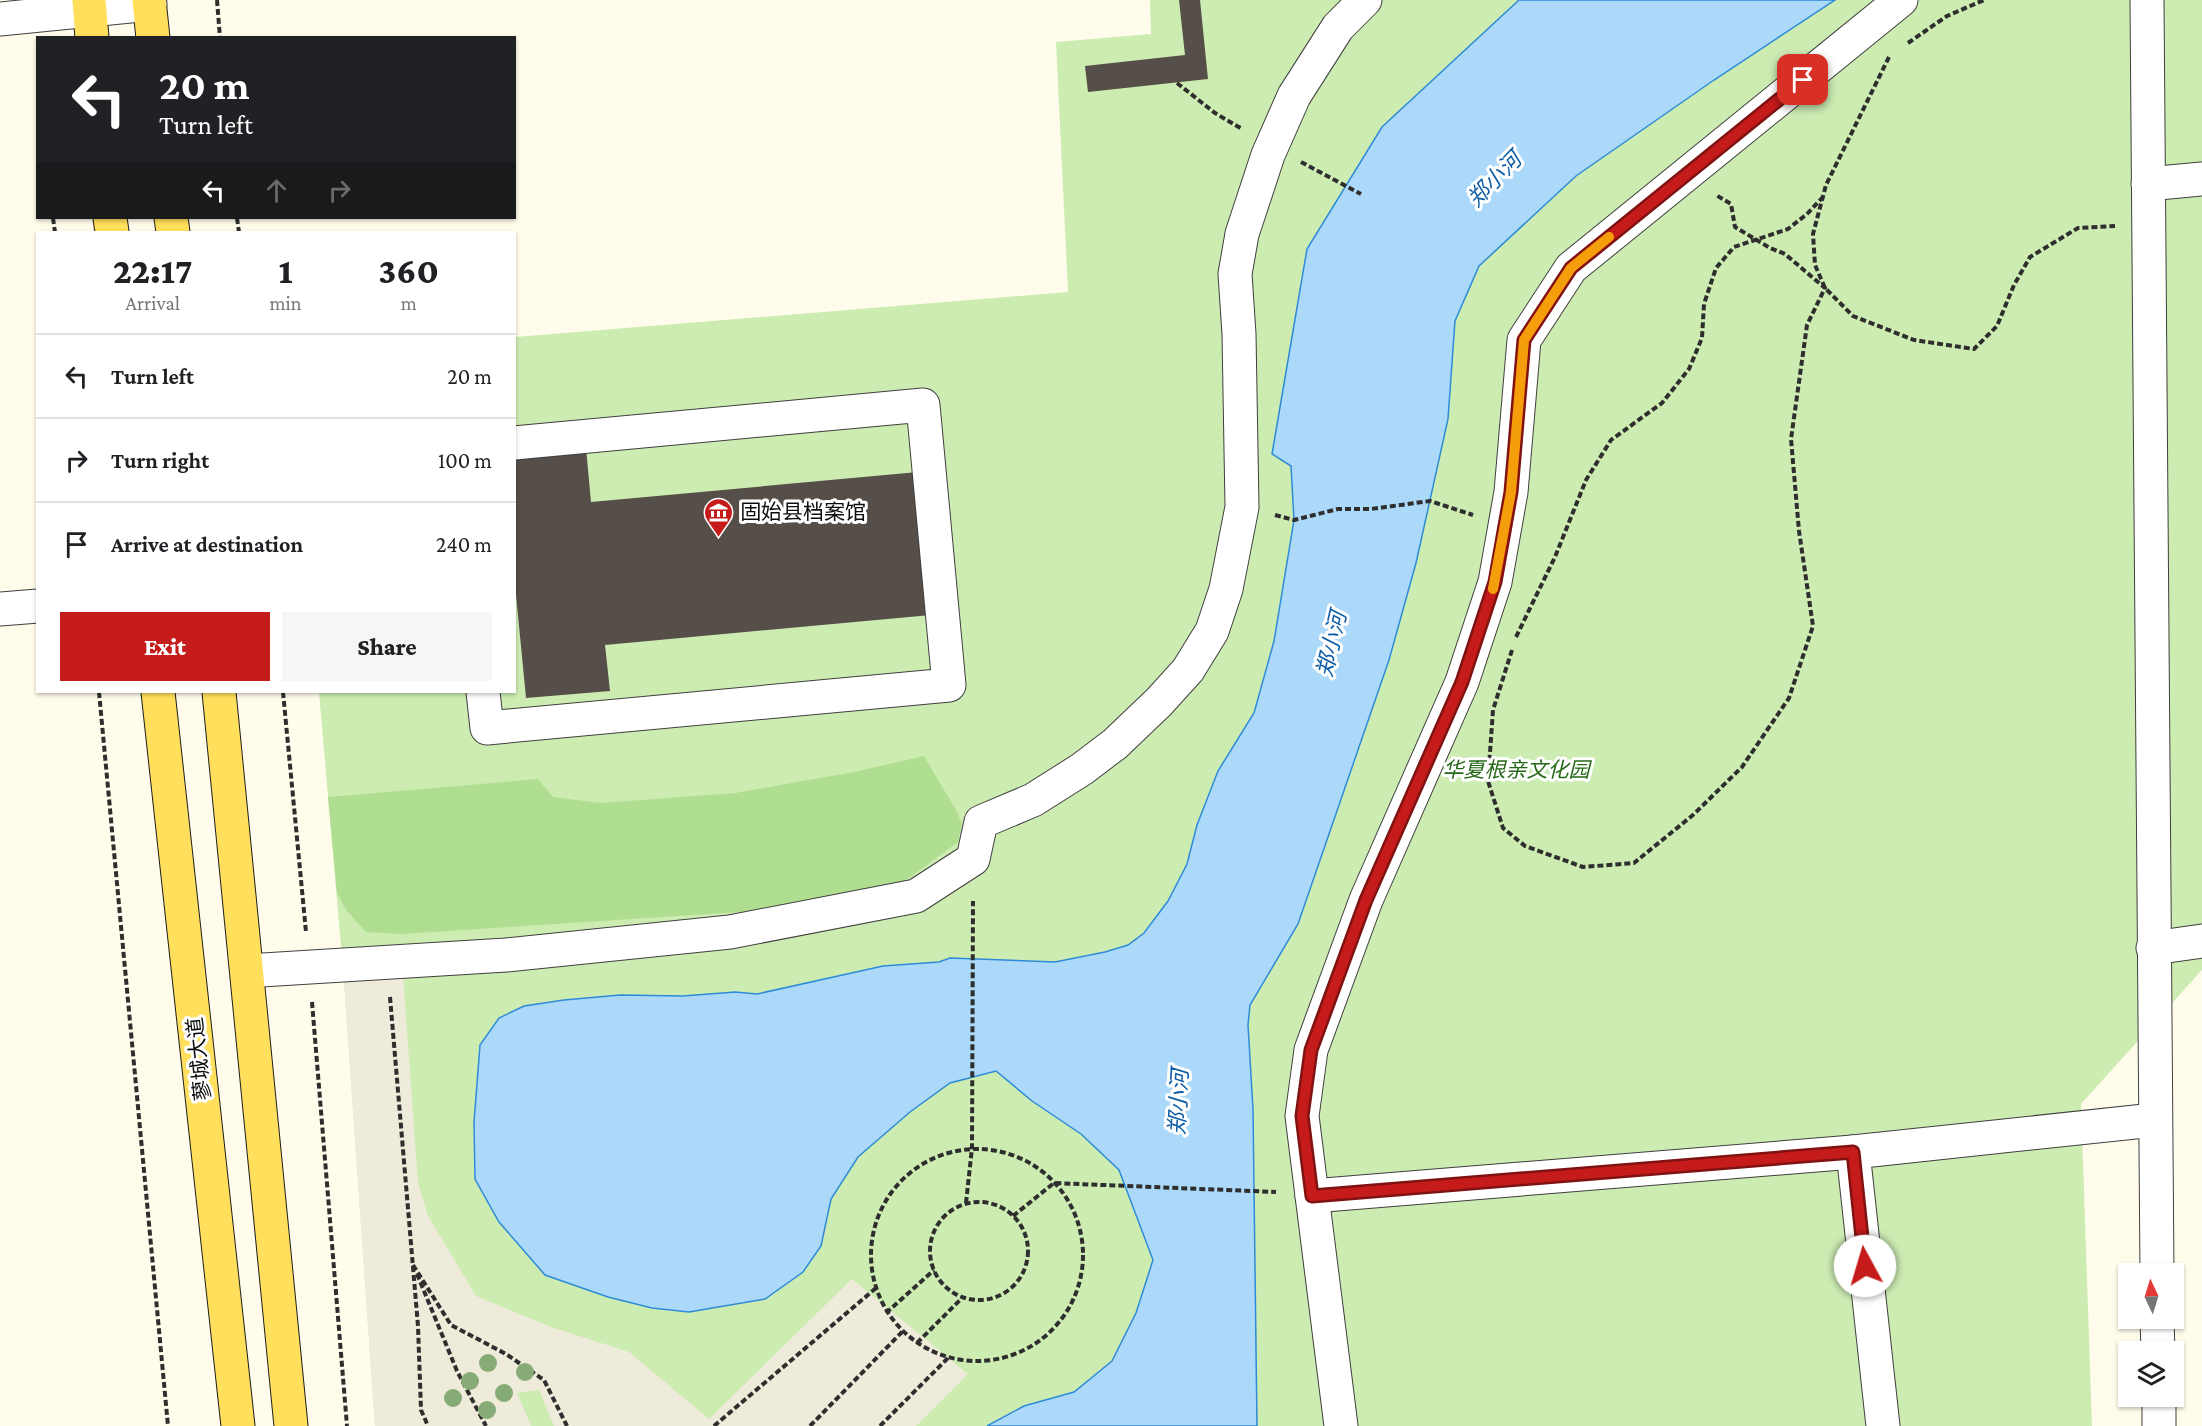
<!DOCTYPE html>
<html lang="en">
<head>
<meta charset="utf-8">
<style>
	body { margin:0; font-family:"Crimson Pro","Noto Sans SC",serif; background:#f6f6f6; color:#202124; height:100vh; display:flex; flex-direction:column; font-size:22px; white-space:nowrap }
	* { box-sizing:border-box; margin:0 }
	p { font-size:20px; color:#757577 }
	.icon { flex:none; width:33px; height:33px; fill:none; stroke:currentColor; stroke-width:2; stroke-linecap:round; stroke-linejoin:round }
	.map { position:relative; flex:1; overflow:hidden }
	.sheet { position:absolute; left:36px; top:231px; width:480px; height:462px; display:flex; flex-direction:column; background:#fff; border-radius:0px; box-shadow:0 2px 4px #0004 }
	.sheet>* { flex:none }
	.guide { position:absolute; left:36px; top:36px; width:480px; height:183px; border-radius:0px; box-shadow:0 2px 4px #0004; background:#202124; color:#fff; overflow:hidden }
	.needle { width:39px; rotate:356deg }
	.tools { position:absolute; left:2118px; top:1263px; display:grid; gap:12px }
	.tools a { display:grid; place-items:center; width:66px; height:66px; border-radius:0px; background:#fff; box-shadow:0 2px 4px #0004; font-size:30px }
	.pin { position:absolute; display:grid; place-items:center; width:51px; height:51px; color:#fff; margin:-26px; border-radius:12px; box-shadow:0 3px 9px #0006 }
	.me { position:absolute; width:66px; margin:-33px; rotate:354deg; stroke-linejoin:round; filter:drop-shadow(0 0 4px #0008) }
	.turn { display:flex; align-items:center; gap:21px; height:126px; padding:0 24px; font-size:27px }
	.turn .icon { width:78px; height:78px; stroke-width:2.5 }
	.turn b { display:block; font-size:42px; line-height:51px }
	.lanes { display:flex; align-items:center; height:57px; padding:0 24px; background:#0003; justify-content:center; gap:30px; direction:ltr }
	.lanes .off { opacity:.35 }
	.eta { display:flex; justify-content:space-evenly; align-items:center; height:102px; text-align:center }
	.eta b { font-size:36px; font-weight:800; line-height:42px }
	.cta { display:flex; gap:12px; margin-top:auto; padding:12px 24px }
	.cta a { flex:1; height:69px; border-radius:0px; background:#c61b1b; color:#fff; font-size:24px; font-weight:800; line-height:69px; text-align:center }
	.cta a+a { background:#f6f6f6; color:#202124 }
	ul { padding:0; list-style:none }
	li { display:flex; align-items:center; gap:18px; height:84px; padding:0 24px; border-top:2px solid #e0e0e0 }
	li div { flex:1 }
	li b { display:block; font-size:22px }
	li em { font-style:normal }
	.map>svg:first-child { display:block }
	.green { fill:#cdecb2 }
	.forest { fill:#b0de91 }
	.plaza { fill:#efebda }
	.water { fill:#acd9fa; stroke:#2e8bd7; stroke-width:1.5 }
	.building { fill:#564e48 }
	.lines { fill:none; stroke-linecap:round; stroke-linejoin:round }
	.minor-casing { stroke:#3f3f3f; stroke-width:35 }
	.major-casing { stroke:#1d1d1d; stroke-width:35 }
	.path { stroke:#2e2e2e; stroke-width:4; stroke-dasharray:6 3; stroke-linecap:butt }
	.minor { stroke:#fff; stroke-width:33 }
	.major { stroke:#ffdf5b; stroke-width:33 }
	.tree { fill:#87ab77 }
	.route-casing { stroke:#811212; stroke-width:15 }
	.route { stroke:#c61b1b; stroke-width:10 }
	.slow { stroke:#f59e0b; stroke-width:10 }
	.labels { text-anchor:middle; stroke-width:6; stroke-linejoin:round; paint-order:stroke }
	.poi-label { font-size:21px; fill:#0c0c0c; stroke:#fff; text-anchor:start }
	.park-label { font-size:21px; font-style:italic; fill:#256818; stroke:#fff }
	.street-label { font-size:21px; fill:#0c0c0c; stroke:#fff }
	.water-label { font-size:22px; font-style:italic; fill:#0d5ca6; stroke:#fff }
</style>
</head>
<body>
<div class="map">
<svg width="2202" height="1426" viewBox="0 0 2202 1426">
	<rect width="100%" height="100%" fill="#fffceb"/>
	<polygon class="green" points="1150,0 2202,0 2202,970 2081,1104 2092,1426 375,1426 344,981 319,692 514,692 515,337 1068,292 1056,42 1151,34"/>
	<polygon class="forest" points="924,756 956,810 962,824 958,842 905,881 756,911 401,934 366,932 346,910 337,893 328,797 538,779 553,797 601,803 735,793 854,772"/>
	<polygon class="plaza" points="403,976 418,1183 428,1216 476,1296 551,1327 629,1352 709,1419 852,1279 968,1374 916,1426 554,1426 539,1390 517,1393 531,1426 375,1426 344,981"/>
	<polygon class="water" points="1519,0 1835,0 1714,80 1576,176 1479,266 1455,321 1448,419 1416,563 1389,660 1298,924 1250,1005 1248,1025 1253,1109 1257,1426 987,1426 1024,1406 1074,1392 1112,1361 1136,1313 1153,1260 1119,1170 1081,1134 1032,1101 996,1071 950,1083 910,1112 858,1157 831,1199 821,1246 803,1272 765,1299 689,1312 652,1308 608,1297 545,1275 499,1222 475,1179 474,1122 480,1045 499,1018 524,1006 564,1000 620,995 683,996 735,992 757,994 883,966 939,962 950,958 1055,962 1105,952 1128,945 1144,933 1168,901 1187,864 1197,825 1218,771 1254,713 1274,641 1294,520 1291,466 1272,454 1307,249 1382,127"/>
	<g class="building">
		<polygon points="1179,0 1200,0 1208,79 1088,92 1085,66 1185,55"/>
		<polygon points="586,448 591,502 918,472 931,615 605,645 610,691 526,698 514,574 514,455"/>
	</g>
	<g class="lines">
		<defs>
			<g id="minor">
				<polyline points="2147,0 2157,1274"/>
				<polyline points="0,19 150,4"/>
				<polyline points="2148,184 2202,179"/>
				<polyline points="0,609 38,606"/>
				<polyline points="483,692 487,728 949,685 923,405 514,443"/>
				<polyline points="2153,948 2202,941"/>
				<polyline points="247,971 506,955 730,932 916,896 973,859 981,822 1033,800 1082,769 1115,744 1159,702 1188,670 1212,631 1226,589 1242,507 1239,334 1235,274 1242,234 1268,155 1294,96 1338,27 1365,0"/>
				<polyline points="1312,1196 1853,1152"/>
				<polyline points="2157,1318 2158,1352"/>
				<polyline points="2159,1396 2159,1426"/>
				<polyline points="1341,1426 1302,1116 1311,1050 1366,900 1462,682 1495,582 1511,492 1524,340 1571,268 1901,0"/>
				<polyline points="1883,1426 1853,1152 2154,1120"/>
			</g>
			<g id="major">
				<polyline points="89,0 92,38"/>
				<polyline points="149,0 153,38"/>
				<polyline points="110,218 112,232"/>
				<polyline points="171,218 173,232"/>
				<polyline points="158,692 238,1426"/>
				<polyline points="219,692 291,1426"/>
			</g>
		</defs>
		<use href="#minor" class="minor-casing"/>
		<use href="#major" class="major-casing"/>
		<g class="path">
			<polyline points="217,0 220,38"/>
			<polyline points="1908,43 1947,16 1984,0"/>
			<polyline points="1889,57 1826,185 1813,234 1815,265 1825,288 1853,316 1914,340 1974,349 1997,326 2014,285 2030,257 2078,228 2115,226"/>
			<polyline points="1177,83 1215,113 1242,129"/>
			<polyline points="1301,162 1361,194"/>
			<polyline points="53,218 55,232"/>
			<polyline points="237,218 239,232"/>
			<polyline points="1275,515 1294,520 1338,509 1371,509 1430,501 1473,515"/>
			<polyline points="1516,637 1555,557 1586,480 1611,440 1662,403 1689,369 1702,338 1704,304 1716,268 1734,247 1788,229 1807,214 1823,197"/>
			<polyline points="1512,650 1493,710 1488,781 1503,828 1525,846 1583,867 1634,863 1693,815 1742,767 1789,698 1813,626 1799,531 1791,439 1807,325 1825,288 1785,254 1770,248 1735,227 1731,204 1716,195"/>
			<polyline points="99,692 168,1426"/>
			<polyline points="283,692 306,932"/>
			<polyline points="390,997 418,1326 421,1410 428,1426"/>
			<polyline points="312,1002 347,1426"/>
			<circle cx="977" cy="1255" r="106"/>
			<circle cx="979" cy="1251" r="49"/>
			<polyline points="966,1203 972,1148 973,901"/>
			<polyline points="1013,1216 1054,1183 1276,1192"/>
			<polyline points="413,1265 451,1325 506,1354 544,1380 567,1426"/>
			<polyline points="417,1274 457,1371 486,1426"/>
			<polyline points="886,1313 934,1270"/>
			<polyline points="917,1343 963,1297"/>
			<polyline points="714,1426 876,1288"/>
			<polyline points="810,1426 903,1331"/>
			<polyline points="880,1426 948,1358"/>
		</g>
		<use href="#minor" class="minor"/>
		<use href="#major" class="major"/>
	</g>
	<g class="tree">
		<circle cx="488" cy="1363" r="9"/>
		<circle cx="525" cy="1372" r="9"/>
		<circle cx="470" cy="1381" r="9"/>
		<circle cx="504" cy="1393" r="9"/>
		<circle cx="453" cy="1398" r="9"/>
		<circle cx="487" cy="1410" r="9"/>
	</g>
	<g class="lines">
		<defs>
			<polyline id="route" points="1803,80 1571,268 1524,340 1511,492 1495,582 1462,682 1366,900 1311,1050 1302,1116 1312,1196 1853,1152 1865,1266"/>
		</defs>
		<use href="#route" class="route-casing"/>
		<use href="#route" class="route"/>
		<polyline class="slow" points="1493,589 1511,492 1524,340 1571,268 1609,237"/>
	</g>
	<defs>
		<symbol id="museum-pin" viewBox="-11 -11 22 30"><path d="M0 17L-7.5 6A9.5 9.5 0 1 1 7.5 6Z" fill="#c61b1b" stroke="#fff"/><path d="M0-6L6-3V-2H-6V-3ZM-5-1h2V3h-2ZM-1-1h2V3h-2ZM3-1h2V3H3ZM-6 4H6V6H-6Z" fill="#fff"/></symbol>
	</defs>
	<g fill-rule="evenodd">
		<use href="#museum-pin" x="702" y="496" width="33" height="45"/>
	</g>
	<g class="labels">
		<g class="poi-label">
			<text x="740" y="519">固始县档案馆</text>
		</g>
		<g class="park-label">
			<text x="1516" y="777">华夏根亲文化园</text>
		</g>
		<g class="street-label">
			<text transform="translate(199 1059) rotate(-96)" y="7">蓼城大道</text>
		</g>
		<g class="water-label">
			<text transform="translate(1494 179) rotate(-46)" y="8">郑小河</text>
			<text transform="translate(1331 644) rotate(-77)" y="8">郑小河</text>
			<text transform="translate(1178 1102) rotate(-87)" y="8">郑小河</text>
		</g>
	</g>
</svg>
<div class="tools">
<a><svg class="needle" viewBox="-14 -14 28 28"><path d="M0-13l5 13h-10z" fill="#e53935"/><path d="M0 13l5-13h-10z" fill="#757577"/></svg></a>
<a><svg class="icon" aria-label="layers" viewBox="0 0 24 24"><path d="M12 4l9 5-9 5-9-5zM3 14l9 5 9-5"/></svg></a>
</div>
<div class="pin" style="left:1803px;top:80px;background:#d93025"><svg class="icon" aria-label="arrive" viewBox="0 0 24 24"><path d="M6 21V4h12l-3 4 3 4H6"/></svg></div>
<svg class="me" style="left:1865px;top:1266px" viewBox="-20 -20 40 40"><circle r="19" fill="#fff"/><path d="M0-13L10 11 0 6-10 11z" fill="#c61b1b"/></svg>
<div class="guide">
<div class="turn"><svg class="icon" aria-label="left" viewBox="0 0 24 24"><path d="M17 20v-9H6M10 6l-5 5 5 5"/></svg><div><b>20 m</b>Turn left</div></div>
<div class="lanes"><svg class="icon" aria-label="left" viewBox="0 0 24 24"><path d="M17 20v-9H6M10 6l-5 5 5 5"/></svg><svg class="icon off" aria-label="ahead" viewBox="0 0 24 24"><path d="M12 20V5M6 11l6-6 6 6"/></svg><svg class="icon off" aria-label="right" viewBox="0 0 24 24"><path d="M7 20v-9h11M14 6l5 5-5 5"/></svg></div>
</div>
<section class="sheet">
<div class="eta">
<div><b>22:17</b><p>Arrival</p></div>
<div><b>1</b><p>min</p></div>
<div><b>360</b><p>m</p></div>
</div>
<ul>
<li><svg class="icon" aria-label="left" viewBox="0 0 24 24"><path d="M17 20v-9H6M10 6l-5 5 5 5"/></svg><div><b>Turn left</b></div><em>20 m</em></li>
<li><svg class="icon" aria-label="right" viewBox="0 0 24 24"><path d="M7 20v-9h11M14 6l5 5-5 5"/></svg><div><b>Turn right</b></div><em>100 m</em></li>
<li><svg class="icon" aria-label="arrive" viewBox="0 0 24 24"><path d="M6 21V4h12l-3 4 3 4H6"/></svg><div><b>Arrive at destination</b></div><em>240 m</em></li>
</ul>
<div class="cta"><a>Exit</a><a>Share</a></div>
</section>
</div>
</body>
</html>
